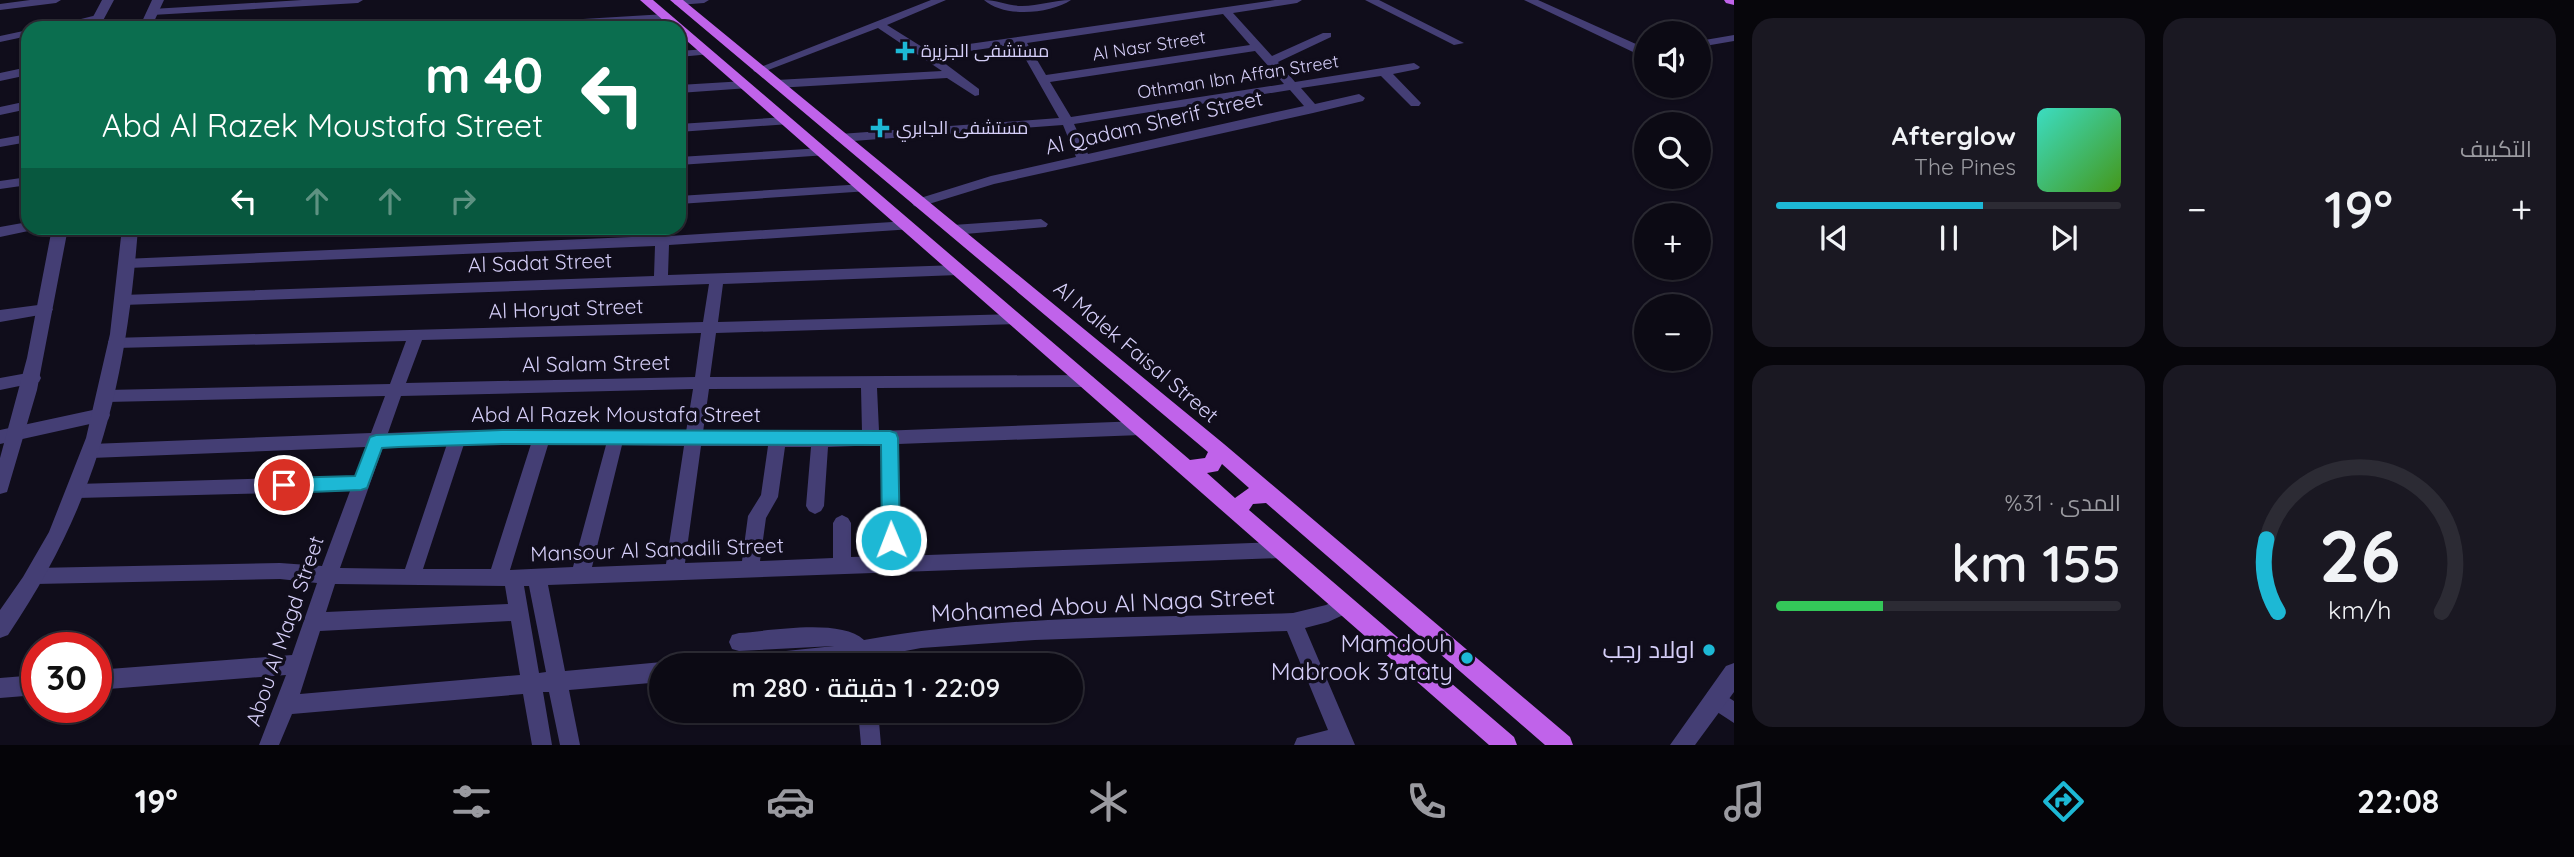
<!DOCTYPE html>
<html lang="ar">
<head>
<meta charset="utf-8">
<style>
  :root { --surface:#0c0a14; --page:#1a1822; --text:#f1f3f6; --muted:#9a9aa0; --line:#2c2b34; --accent:#1db8d5 }
  body { margin:0; font-family:Quicksand,Cairo,sans-serif; background:var(--page); color:var(--text); direction:rtl; height:100vh; display:flex; flex-direction:column; font-size:26px; white-space:nowrap }
  * { box-sizing:border-box; margin:0 }
  p { font-size:23px; color:var(--muted) }
  .icon { flex:none; width:38px; height:38px; fill:none; stroke:currentColor; stroke-width:2; stroke-linecap:round; stroke-linejoin:round }
  .map { position:relative; flex:1; overflow:hidden; direction:ltr }
  .details { display:flex; flex-direction:column; gap:18px; padding:18px; background:#07060b; width:840px }
  .details>* { flex:none }
  .hud { position:absolute; left:21px; top:21px; width:665px; height:214px; border-radius:21px; box-shadow:0 2px 5px #0004,0 0 0 2px var(--line); direction:rtl; background:#0b6e4f; color:#fff; overflow:hidden }
  .controls { position:absolute; left:1634px; top:21px; display:grid; gap:14px }
  .controls a { display:grid; place-items:center; width:77px; height:77px; border-radius:50%; background:var(--surface); box-shadow:0 2px 5px #0004,0 0 0 2px var(--line); font-size:35px }
  .speed { position:absolute; left:21px; top:632px; display:flex; gap:14px; font-size:35px; font-weight:700; text-align:center }
  .speed>* { display:grid; place-content:center; width:91px; height:91px; border-radius:50%; background:var(--surface); box-shadow:0 2px 5px #0004,0 0 0 2px var(--line); line-height:1 }
  .speed .limit { border:10px solid #d22; background:#fff; color:#111 }
  .pin { position:absolute; display:grid; place-items:center; width:60px; height:60px; color:#fff; margin:-30px; border:4px solid #fff; border-radius:50%; box-shadow:0 2px 7px #0007 }
  .me { position:absolute; width:77px; margin:-38px; rotate:359deg; stroke-linejoin:round; filter:drop-shadow(0 0 5px #0008) }
  .turn { display:flex; align-items:center; gap:24px; height:147px; padding:0 28px; font-size:32px }
  .turn .icon { width:91px; height:91px; stroke-width:2.5 }
  .turn b { display:block; font-size:49px; line-height:60px }
  .lanes { display:flex; align-items:center; height:66px; padding:0 28px; background:#0003; justify-content:center; gap:35px; direction:ltr }
  .lanes .off { opacity:.35 }
  .big { font-size:52px; font-weight:600; line-height:1.1 }
  .details .tile { flex:1; display:flex; flex-direction:column; justify-content:center; gap:10px; min-width:0; padding:0 24px; border-radius:21px; background:var(--page) }
  .details .dial { align-items:center; gap:0 }
  .dial svg { height:182px; overflow:visible; fill:none; stroke:var(--line); stroke-width:7; stroke-linecap:round; text-anchor:middle }
  .dial text { fill:var(--text); stroke:none }
  .song { display:flex; align-items:center; gap:21px }
  .cover { width:84px; height:84px; border-radius:10px; background:linear-gradient(135deg,hsl(170 70% 55%),hsl(100 70% 35%)) }
  .played { height:7px; border-radius:4px; background:linear-gradient(90deg,var(--accent) 60%,var(--line) 60%) }
  .keys { display:flex; justify-content:space-around; direction:ltr }
  .heat { display:flex; justify-content:space-between; align-items:center; font-size:38px; direction:ltr }
  .charge { height:10px; border-radius:5px; background:linear-gradient(90deg,#34c759 31%,var(--line) 0) }
  .details .tiles { flex:1; display:grid; gap:18px; grid-template-columns:repeat(2,1fr) }
  .trip { position:absolute; left:649px; top:653px; width:434px; height:70px; border-radius:35px; background:var(--surface); box-shadow:0 2px 5px #0004,0 0 0 2px var(--line); font-weight:600; line-height:70px; text-align:center; direction:rtl }
  .menu { display:flex; height:112px; justify-content:space-around; align-items:center; background:#050408; color:var(--muted) }
  .menu .icon { width:49px; height:49px }
  .menu .on { color:var(--accent) }
  .menu b { font-size:32px; color:var(--text) }
  main { display:flex; flex:1; min-height:0 }
  .map>svg:first-child { display:block }
  .lines { fill:none; stroke-linecap:round; stroke-linejoin:round }
  .minor { fill:#443e74; fill-rule:evenodd }
  .tertiary { fill:#443e74; fill-rule:evenodd }
  .primary { fill:#c063ea; fill-rule:evenodd }
  .route { fill:#1db8d5; stroke:#13788a; stroke-width:2 }
  .poi-dot { fill:#1db8d5; stroke:#100d1b; stroke-width:2.5 }
  .labels { text-anchor:middle; stroke-width:7; stroke-linejoin:round; paint-order:stroke }
  .far-street-label { font-size:18px; fill:#d5cef8; stroke:#100d1b }
  .far-poi-label { font-size:18px; fill:#d5cef8; stroke:#100d1b; text-anchor:start }
  .street-label { font-size:21px; fill:#d5cef8; stroke:#100d1b }
  .near-street-label { font-size:24px; fill:#d5cef8; stroke:#100d1b }
  .near-poi-label { font-size:24px; fill:#d5cef8; stroke:#100d1b; text-anchor:end }
</style>
</head>
<body>
<main>
<section class="details">
<div class="tiles">
<div class="tile"><p>التكييف</p>
<div class="heat"><a>−</a><b class="big">19°</b><a>+</a></div>
</div>
<div class="tile">
<div class="song"><i class="cover"></i><div><b>Afterglow</b><p>The Pines</p></div></div>
<div class="played"></div>
<div class="keys"><svg class="icon" aria-label="previous" viewBox="0 0 24 24"><path d="M18 5L8 12l10 7zM5 5v14"/></svg><svg class="icon" aria-label="pause" viewBox="0 0 24 24"><path d="M8 5v14M16 5v14"/></svg><svg class="icon" aria-label="next" viewBox="0 0 24 24"><path d="M6 5l10 7-10 7zM19 5v14"/></svg></div>
</div>
<div class="tile dial"><svg viewBox="0 0 100 80">
<path d="M14 69A42 42 0 1 1 86 69"/>
<path d="M14 69A42 42 0 0 1 9 37" stroke="#1db8d5"/>
<text x="50" y="56" font-size="32" font-weight="700">26</text>
<text x="50" y="72" font-size="11">km/h</text>
</svg></div>
<div class="tile"><p>المدى · 31%</p><b class="big">155 km</b><div class="charge"></div></div>
</div>
</section>
<div class="map">
<svg width="1734" height="745" viewBox="0 0 1734 745">
  <rect width="100%" height="100%" fill="#100d1b"/>
  <g class="lines">
    <!-- minor -->
    <path class="minor" d="M30,0H61L56,3L0,10V4Z
      M302,0H363L358,3L152,15L147,12L152,9Z
      M674,0H709L704,3L678,5L674,4Z
      M931,0H946L887,25L927,50L1275,0H1302L1297,3L1233,13L1272,56L1323,33H1331V37L1278,62L1295,82L1414,63L1420,67L1418,69L1393,74L1421,103L1419,106H1411L1381,76L1301,88L1315,104L1359,94L1365,98L1363,101L1313,113L994,184L919,207L914,206L912,203L914,200L991,176L1076,157L1063,125L840,142L834,138L840,134L1059,118L1017,44L935,56L979,89V95L975,96L947,78L776,88L770,84L776,80L942,71L878,28L763,72H755L753,70ZM1223,14L1250,45L1046,75L1027,43ZM1255,51L1284,84L1071,117L1050,82ZM1290,90L1304,106L1088,154L1074,124Z
      M984,0C997,0 1008,6 1022,6C1039,6 1054,0 1071,0C1050,14 1004,18 984,0Z
      M1365,0H1379L1464,43L1454,45Z
      M1524,0H1538L1647,49V55L1633,52Z
      M666,14L670,15V19L539,28H477L483,25Z
      M97,15L103,18L101,20L66,28H45Z
      M28,30V36L0,42V36Z
      M1734,35V41L1699,47V41Z
      M707,49L713,52L711,54L679,57V51Z
      M28,67V75L0,81V73Z
      M745,81L751,85L749,88L679,93V85Z
      M28,101V109L0,115V107Z
      M786,117L790,118V124L679,132V124Z
      M28,134V142L0,147V139Z
      M822,148L828,152L827,155L679,165V157Z
      M28,177V185L0,189V181Z
      M864,184L871,188L869,191L679,204V196Z
      M1041,219L1048,224L1046,227L953,235L946,230L953,225Z
      M908,221L915,226L913,229L669,245L668,275L958,265L965,270L958,275L723,284L718,322L1017,314L1025,320L1022,324L716,333L710,377L1087,375L1093,377L1095,381L1093,385L1087,387L877,388L879,431L1141,421L1147,423L1149,428L1147,433L1141,435L898,444L900,556L1281,542L1287,544L1290,550L1287,556L1281,558L548,585L565,671L662,662L668,665H662V682L569,690L580,745H560L549,692H543L552,745H532L523,694L292,714L279,745H259L286,675L96,690V670L292,655L317,583L280,579L35,584L28,582L26,576L28,570L35,568L280,563L322,566L350,491L77,498L71,496L68,491L71,486L77,484L355,476L366,447L91,458L85,456L83,451L85,446L91,444L371,433L385,396L106,402L100,401L98,396L100,391L106,390L390,384L406,341L116,348L111,346L108,342L111,338L703,322L709,284L123,305L116,300L123,295L654,276L655,246L128,268L123,267L121,263L123,259L655,236V228H669V236ZM701,333L695,377L406,383L422,340ZM861,388L862,432H703L709,389ZM693,389L686,432L458,430L388,433L401,396ZM447,444L405,569L340,568L383,447ZM464,444H531L491,569H423ZM548,445H606L573,567L510,570ZM622,445L684,446L666,564L592,567ZM882,445V556L851,557V523L848,518L842,515L836,518L833,523V558L760,561L766,518L778,497L785,447H811L806,506L809,511L815,514L821,511L824,506L828,447ZM701,446H768L761,495L748,516L742,561L685,563ZM335,584L505,586L508,604L326,612ZM524,586H529L546,672L539,673ZM511,621L520,675L300,694L320,631Z
      M28,222V228H35L33,230L0,237V227Z
      M46,304L53,309L51,313L0,322V310Z
      M33,372L39,374L41,378L39,382L0,390V378Z
      M102,408L108,410L110,415L108,420L0,444V430Z
      M1345,596L1352,599L1354,605L1352,611L1328,622L1305,628L1355,745H1294L1297,738L1328,730L1287,631L1035,640L921,648L873,657L874,665H854V661L834,665H737L740,658L747,655L834,646L739,651L732,649L729,642L732,635L739,633C771,631 840,618 864,640C1005,614 1151,618 1293,613L1326,605Z
      M37,675V695L0,698V678Z
      M1715,689L1734,701V723L1708,706L1705,699L1708,692Z
      M858,710H878L881,745H861Z"/>
    <!-- tertiary -->
    <path class="tertiary" d="M102,0H114L99,28H87Z
      M152,0H164L151,28H139Z
      M52,228H68L37,390L7,492L0,494V458L27,358Z
      M122,228H138C126,386 97,503 8,635L0,638V610L23,577L49,532L86,438L110,334Z
      M1734,663V692L1695,745H1670L1726,666Z"/>
    <!-- primary -->
    <path class="primary" d="M640,0H653L1190,460L1205,458L1208,452L670,0H683L1224,444L1570,737L1573,745H1545L1266,503L1253,504L1249,510L1514,737L1517,745H1489L679,34V28H672ZM1222,464L1249,488L1235,498L1207,473L1218,471Z
      M1724,0H1734V5L1726,3Z"/>
  </g>
  <!-- route -->
  <path class="route" d="M502,430L890,431L896,433L898,438L900,540L897,545L891,548L885,545L882,540L881,445L502,444L399,447L382,448L367,488L361,490L284,493L278,491L275,485L278,480L284,478L355,476L370,437L376,435Z"/>
  <!-- markers -->
  <g class="poi-dot">
    <path d="M901.5 40.5h7v7h7v7h-7v7h-7v-7h-7v-7h7z"/>
    <path d="M876.5 117.5h7v7h7v7h-7v7h-7v-7h-7v-7h7z"/>
    <circle cx="1709" cy="650" r="7"/>
    <circle cx="1467" cy="658" r="7"/>
  </g>
  <g class="labels">
    <!-- far-street labels -->
    <g class="far-street-label">
      <text transform="translate(1149 46) rotate(-9)" y="6">Al Nasr Street</text>
      <text transform="translate(1238 77) rotate(-9)" y="6">Othman Ibn Affan Street</text>
    </g>
    <!-- far-poi labels -->
    <g class="far-poi-label">
      <text x="921" y="57">مستشفى الجزيرة</text>
      <text x="896" y="134">مستشفى الجابري</text>
    </g>
    <!-- street labels -->
    <g class="street-label">
      <text transform="translate(1154 123) rotate(-13)" y="7">Al Qadam Sherif Street</text>
      <text transform="translate(540 263) rotate(-2)" y="7">Al Sadat Street</text>
      <text transform="translate(566 309) rotate(-2)" y="7">Al Horyat Street</text>
      <text transform="translate(1136 352) rotate(40)" y="7">Al Malek Faisal Street</text>
      <text transform="translate(596 364) rotate(-1)" y="7">Al Salam Street</text>
      <text x="616" y="422">Abd Al Razek Moustafa Street</text>
      <text transform="translate(657 550) rotate(-2)" y="7">Mansour Al Sanadili Street</text>
      <text transform="translate(285 631) rotate(-71)" y="7">Abou Al Magd Street</text>
    </g>
    <!-- near-street labels -->
    <g class="near-street-label">
      <text transform="translate(1103 605) rotate(-3)" y="8">Mohamed Abou Al Naga Street</text>
    </g>
    <!-- near-poi labels -->
    <g class="near-poi-label">
      <text x="1453" y="652">Mamdouh<tspan x="1453" dy="28">Mabrook 3'ataty</tspan></text>
      <text x="1695" y="658">اولاد رجب</text>
    </g>
  </g>
</svg>
<div class="controls">
<a><svg class="icon" aria-label="sound" viewBox="0 0 24 24"><path d="M4 9h4l5-4v14l-5-4H4zM17 9q2 3 0 6"/></svg></a>
<a><svg class="icon" aria-label="search" viewBox="0 0 24 24"><circle cx="10" cy="10" r="6"/><path d="M15 15l6 6"/></svg></a>
<a>+</a>
<a>−</a>
</div>
<div class="speed"><div class="limit">30</div></div>
<div class="pin" style="left:284px;top:485px;background:#d93025"><svg class="icon" aria-label="arrive" viewBox="0 0 24 24"><path d="M6 21V4h12l-3 4 3 4H6"/></svg></div>
<svg class="me" style="left:891px;top:540px" viewBox="-20 -20 40 40"><circle r="17" fill="#1db8d5" stroke="#fff" stroke-width="3"/><path d="M0-11L8 9 0 5-8 9z" fill="#fff"/></svg>
<div class="trip">22:09 · 1 دقيقة · 280 m</div>
<div class="hud">
<div class="turn"><svg class="icon" aria-label="left" viewBox="0 0 24 24"><path d="M17 20v-9H6M10 6l-5 5 5 5"/></svg><div><b>40 m</b>Abd Al Razek Moustafa Street</div></div>
<div class="lanes"><svg class="icon" aria-label="left" viewBox="0 0 24 24"><path d="M17 20v-9H6M10 6l-5 5 5 5"/></svg><svg class="icon off" aria-label="ahead" viewBox="0 0 24 24"><path d="M12 20V5M6 11l6-6 6 6"/></svg><svg class="icon off" aria-label="ahead" viewBox="0 0 24 24"><path d="M12 20V5M6 11l6-6 6 6"/></svg><svg class="icon off" aria-label="right" viewBox="0 0 24 24"><path d="M7 20v-9h11M14 6l5 5-5 5"/></svg></div>
</div>
</div>
</main>
<nav class="menu">
<b>22:08</b>
<svg class="icon on" aria-label="directions" viewBox="0 0 24 24"><path d="M12 3l9 9-9 9-9-9zM9 14v-3h6M13 9l2 2-2 2"/></svg>
<svg class="icon" aria-label="music" viewBox="0 0 24 24"><path d="M9 18V5l10-2v13"/><circle cx="6" cy="18" r="3"/><circle cx="16" cy="16" r="3"/></svg>
<svg class="icon" aria-label="phone" viewBox="0 0 24 24"><path d="M5 4h4l2 5-3 2q2 4 5 5l2-3 5 2v4C11 20 4 13 5 4z"/></svg>
<svg class="icon" aria-label="climate" viewBox="0 0 24 24"><path d="M12 3v18M4 7l16 10M4 17L20 7"/></svg>
<svg class="icon" aria-label="car" viewBox="0 0 24 24"><path d="M5 17H2v-5l4-1 3-4h7l3 4 3 1v5h-3M9 17h6M6 11h13"/><circle cx="7" cy="17" r="2"/><circle cx="17" cy="17" r="2"/></svg>
<svg class="icon" aria-label="filters" viewBox="0 0 24 24"><path d="M4 7h16M4 17h16"/><circle cx="9" cy="7" r="2"/><circle cx="15" cy="17" r="2"/></svg>
<b>19°</b>
</nav>
</body>
</html>
